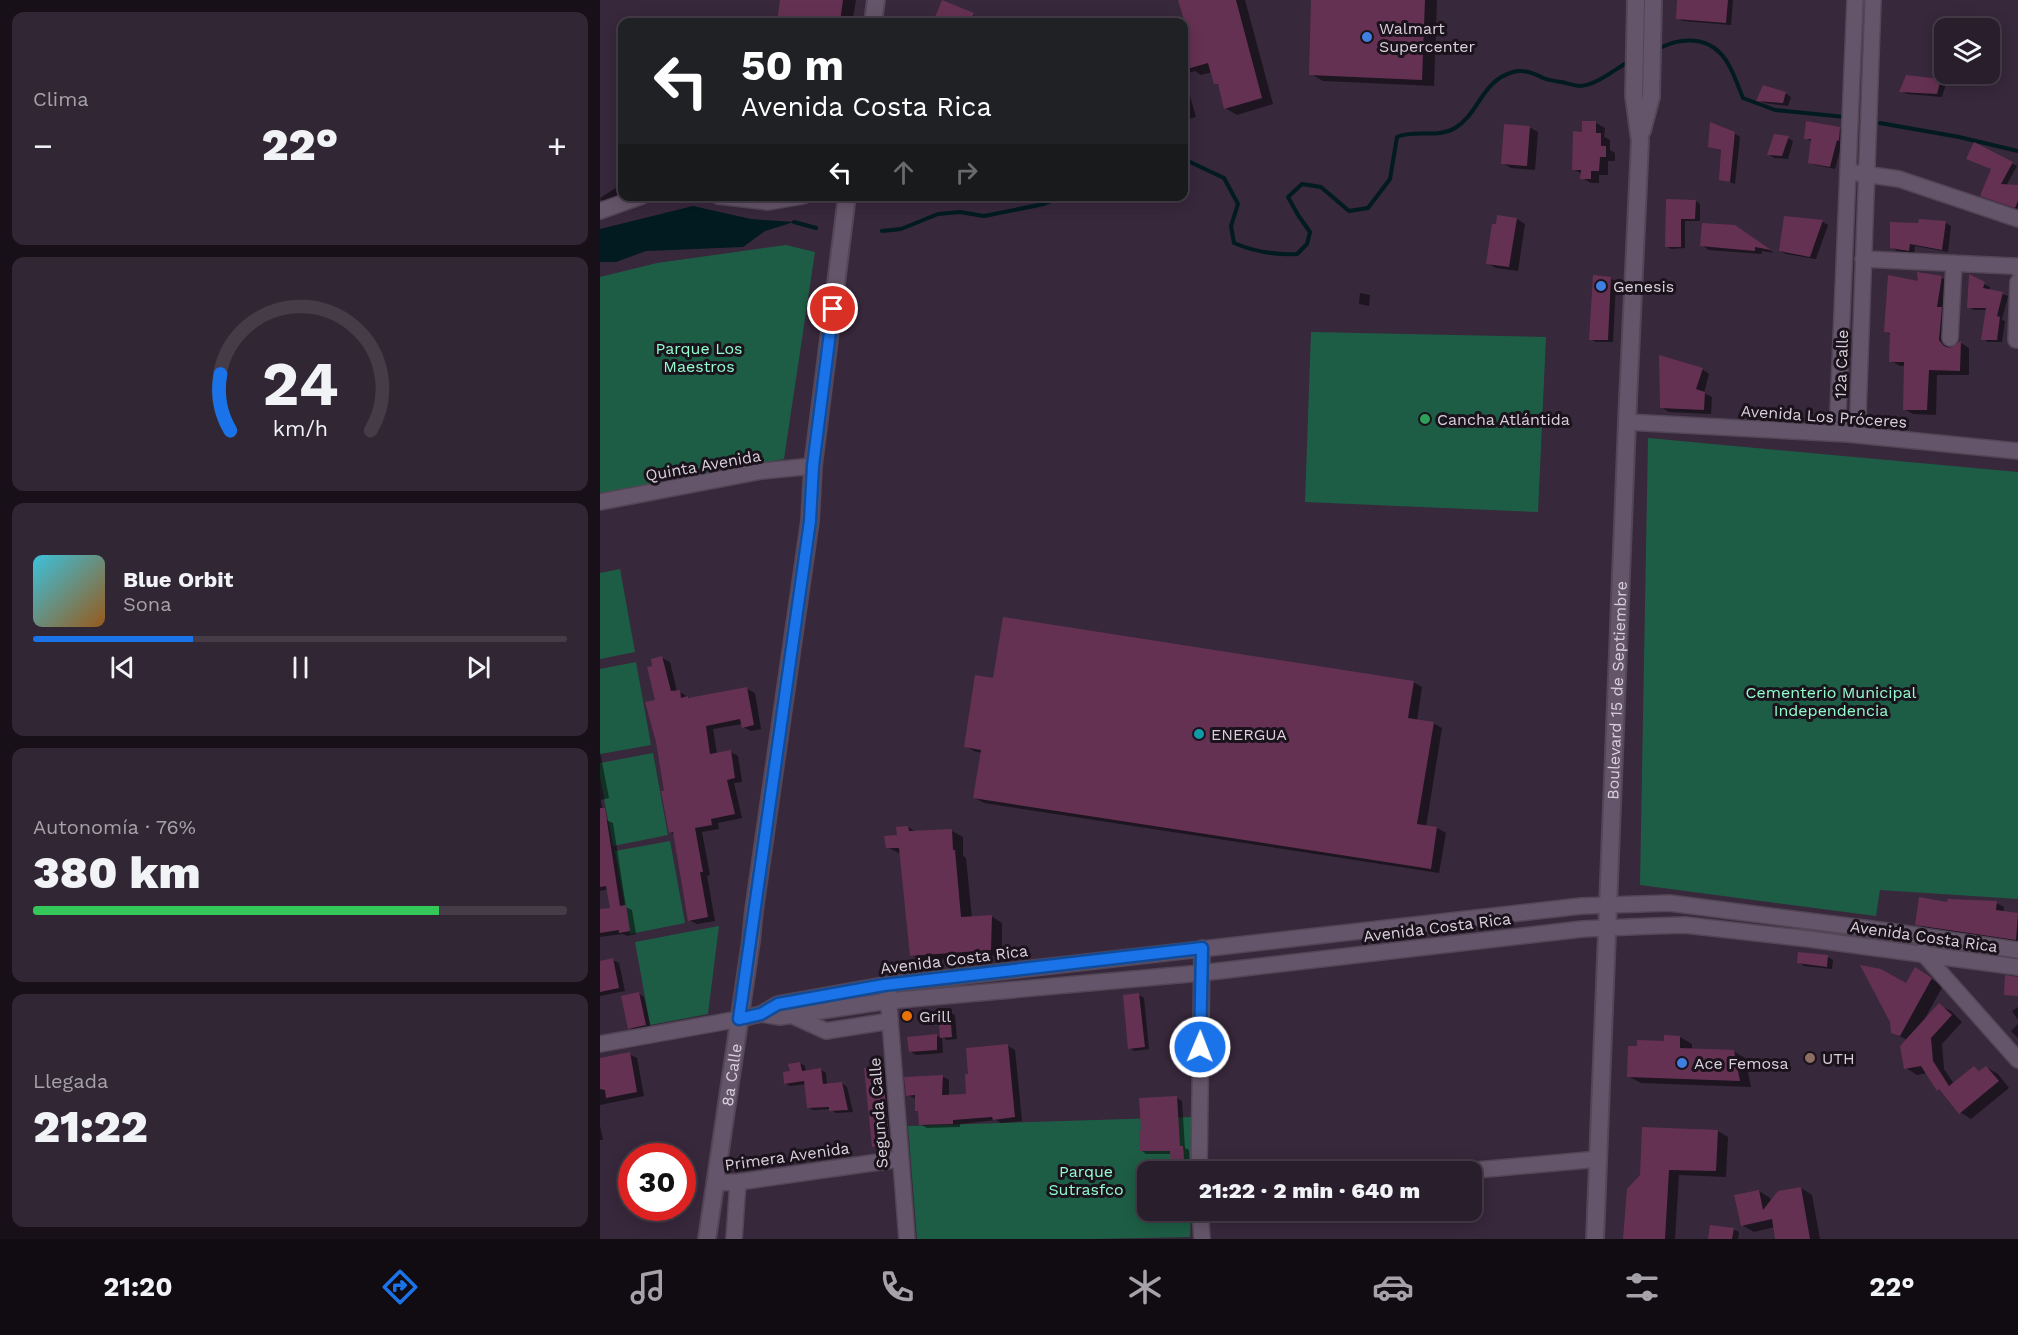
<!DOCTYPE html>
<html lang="es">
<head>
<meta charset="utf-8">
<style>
  :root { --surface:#291e2c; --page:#312734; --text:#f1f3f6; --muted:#a5a2a9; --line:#453c48; --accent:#1a73e8 }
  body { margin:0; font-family:"Work Sans",sans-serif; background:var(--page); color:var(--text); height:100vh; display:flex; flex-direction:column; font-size:22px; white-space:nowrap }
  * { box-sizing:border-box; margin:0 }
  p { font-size:20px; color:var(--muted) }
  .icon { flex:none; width:33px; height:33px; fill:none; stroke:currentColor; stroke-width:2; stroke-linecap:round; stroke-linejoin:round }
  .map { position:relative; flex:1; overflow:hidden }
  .side { display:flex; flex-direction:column; gap:12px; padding:12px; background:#171018; width:600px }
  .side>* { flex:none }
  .hud { position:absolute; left:18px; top:18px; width:570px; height:183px; border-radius:12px; box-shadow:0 3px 15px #0003,0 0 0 2px var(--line); background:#202124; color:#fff; overflow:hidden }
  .tools { position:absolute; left:1334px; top:18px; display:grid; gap:12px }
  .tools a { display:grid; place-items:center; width:66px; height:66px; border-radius:12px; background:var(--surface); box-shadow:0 3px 15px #0003,0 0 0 2px var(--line); font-size:30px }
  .speed { position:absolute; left:18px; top:1143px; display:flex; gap:12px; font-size:30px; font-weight:700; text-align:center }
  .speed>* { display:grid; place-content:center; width:78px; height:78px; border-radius:50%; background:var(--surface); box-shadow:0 3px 15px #0003,0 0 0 2px var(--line); line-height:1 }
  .speed .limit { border:9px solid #d22; background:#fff; color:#111 }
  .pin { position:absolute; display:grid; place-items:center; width:51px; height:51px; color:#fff; margin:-26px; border:3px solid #fff; border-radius:50%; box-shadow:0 2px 6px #0007 }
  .me { position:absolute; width:66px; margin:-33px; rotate:1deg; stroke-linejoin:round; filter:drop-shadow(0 0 4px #0008) }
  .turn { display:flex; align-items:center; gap:21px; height:126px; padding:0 24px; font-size:27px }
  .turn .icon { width:78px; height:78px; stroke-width:2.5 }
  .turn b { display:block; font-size:42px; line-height:51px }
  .lanes { display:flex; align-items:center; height:57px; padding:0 24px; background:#0003; justify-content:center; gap:30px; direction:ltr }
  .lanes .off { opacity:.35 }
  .big { font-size:45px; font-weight:800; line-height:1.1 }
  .side .card { flex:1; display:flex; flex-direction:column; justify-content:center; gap:9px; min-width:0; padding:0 21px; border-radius:12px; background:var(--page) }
  .side .dial { align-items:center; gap:0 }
  .dial svg { height:156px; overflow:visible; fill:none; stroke:var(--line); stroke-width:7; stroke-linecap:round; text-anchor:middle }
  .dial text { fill:var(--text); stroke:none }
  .song { display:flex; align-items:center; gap:18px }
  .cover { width:72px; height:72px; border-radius:9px; background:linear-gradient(135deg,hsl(190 70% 55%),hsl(30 70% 35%)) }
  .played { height:6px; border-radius:3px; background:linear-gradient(90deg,var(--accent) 30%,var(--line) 30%) }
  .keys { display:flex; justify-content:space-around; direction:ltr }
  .heat { display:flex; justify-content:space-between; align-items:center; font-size:33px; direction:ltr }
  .charge { height:9px; border-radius:4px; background:linear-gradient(90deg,#34c759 76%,var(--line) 0) }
  .trip { position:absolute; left:537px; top:1161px; width:345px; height:60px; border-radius:12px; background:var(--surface); box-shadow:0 3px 15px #0003,0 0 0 2px var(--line); font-weight:800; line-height:60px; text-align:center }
  .menu { display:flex; height:96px; justify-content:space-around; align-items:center; background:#100c12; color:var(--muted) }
  .menu .icon { width:42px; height:42px }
  .menu .selected { color:var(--accent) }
  .menu b { font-size:27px; color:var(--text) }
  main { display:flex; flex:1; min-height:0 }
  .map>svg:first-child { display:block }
  .green { fill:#1e5d45 }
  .water { fill:#011b21 }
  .shadow { fill:#0007 }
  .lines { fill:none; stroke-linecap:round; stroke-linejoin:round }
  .stream { stroke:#011b21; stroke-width:4 }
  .building { fill:#653153 }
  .minor-casing { stroke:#534656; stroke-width:18 }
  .tertiary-casing { stroke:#534656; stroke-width:20 }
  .minor { stroke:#65556a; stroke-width:15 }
  .tertiary { stroke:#65556a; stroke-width:16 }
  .route-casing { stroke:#114b97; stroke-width:15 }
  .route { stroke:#1a73e8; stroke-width:10 }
  .shop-dot { fill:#3f7fe0; stroke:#1a131c; stroke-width:2 }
  .leisure-dot { fill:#2e9e5b; stroke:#1a131c; stroke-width:2 }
  .culture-dot { fill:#0f9aa8; stroke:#1a131c; stroke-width:2 }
  .food-dot { fill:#e8710a; stroke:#1a131c; stroke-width:2 }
  .education-dot { fill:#8d6e63; stroke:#1a131c; stroke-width:2 }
  .labels { text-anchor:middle; stroke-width:6; stroke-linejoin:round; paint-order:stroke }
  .poi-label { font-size:16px; fill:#dad0dc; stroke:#1a131c; text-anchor:start }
  .park-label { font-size:16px; fill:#93fcce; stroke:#1a131c }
  .street-label { font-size:16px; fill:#dad0dc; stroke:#1a131c }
</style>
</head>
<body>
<main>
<section class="side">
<div class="card"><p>Clima</p>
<div class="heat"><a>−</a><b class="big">22°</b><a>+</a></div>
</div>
<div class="card dial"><svg viewBox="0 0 100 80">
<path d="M14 69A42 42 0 1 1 86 69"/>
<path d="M14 69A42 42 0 0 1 9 40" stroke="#1a73e8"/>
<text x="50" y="56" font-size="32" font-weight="700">24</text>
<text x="50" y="72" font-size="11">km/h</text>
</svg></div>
<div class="card">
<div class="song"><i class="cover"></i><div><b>Blue Orbit</b><p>Sona</p></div></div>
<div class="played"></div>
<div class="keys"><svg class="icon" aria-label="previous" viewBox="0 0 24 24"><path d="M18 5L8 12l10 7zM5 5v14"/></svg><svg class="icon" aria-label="pause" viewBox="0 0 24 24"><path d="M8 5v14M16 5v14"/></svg><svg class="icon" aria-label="next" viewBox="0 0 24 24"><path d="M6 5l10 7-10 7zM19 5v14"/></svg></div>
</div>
<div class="card"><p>Autonomía · 76%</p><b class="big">380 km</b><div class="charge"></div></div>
<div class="card"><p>Llegada</p><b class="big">21:22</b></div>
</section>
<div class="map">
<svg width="1418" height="1239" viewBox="0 0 1418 1239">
  <rect width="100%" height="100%" fill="#37283b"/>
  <!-- green -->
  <path class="green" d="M186,245L215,252L184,459L0,493V277L57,263Z
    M711,332L946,337L938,512L705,502Z
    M1048,438L1418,472V899L1280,890L1276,916L1040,885Z
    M20,569L35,652L0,659V573Z
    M36,662L51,745L0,754V669Z
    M53,753L68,835L13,846L0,777V763Z
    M70,841L85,923L30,934L15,851Z
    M119,926L108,1014L50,1025L35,942Z
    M592,1117L591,1171L548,1172V1210L591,1211L590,1237L492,1239H317L308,1126Z"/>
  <!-- water -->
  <path class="water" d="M93,206L151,219L194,222L165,231L143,247L46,251L16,262H0V229Z"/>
  <!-- shadow -->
  <path class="shadow" d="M181,0H256L252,22H178Z
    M579,0H645L673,104L637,115L625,108L620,86L615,83L612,72L601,75L595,71L588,73L584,72V22H572L585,19Z
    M713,0H837L834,86L723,81L711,74Z
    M1079,0H1133L1131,25L1083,21L1077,18Z
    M343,2L373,15L381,19L380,22H335Z
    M1340,81L1346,84L1342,97L1307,94L1301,91Z
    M584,90L589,93L596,117L585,120Z
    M1185,93L1191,97L1188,106L1164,103L1158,100Z
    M996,123L1005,128L1004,137L1010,140V150L1015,153V161H1008V175H999V183H991L982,178V174L973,169L983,133Z
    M929,127L938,132L935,170L911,168L902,163Z
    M1239,128L1245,132L1235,169L1215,165L1210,162L1212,142L1206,138Z
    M1134,133L1140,137L1135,184L1121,179L1122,151L1109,146Z
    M1188,138L1193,141L1188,159L1174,158L1169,155Z
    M1375,144L1417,166L1406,186L1418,187V209L1387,198L1392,169Z
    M22,184V196L5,202L1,200L0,198Z
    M1067,200L1096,201L1100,204V221H1085V248L1071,249L1066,246Z
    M1185,218L1223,222L1228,225L1216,259L1186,254L1180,251Z
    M917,219L925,224L918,271L896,268L887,263Z
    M1320,221L1346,223L1351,226L1348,252L1315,246L1314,254L1297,251L1292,247L1319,225Z
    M1143,231L1174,253L1162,251V254L1109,250L1102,245Z
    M1319,274L1342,278L1351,283L1348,347L1350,349L1361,343L1369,348V375H1337L1336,415L1313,414L1304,409L1306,366H1300L1291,361L1292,335L1286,332L1320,283Z
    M1370,277L1390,287L1389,290L1408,296L1402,320L1405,321L1402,342H1388L1383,339L1387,310H1374L1369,307Z
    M1010,278L1016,282L1013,342H996L990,339Z
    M760,293L770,295L769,306L759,304Z
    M1102,369L1109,374L1104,393L1112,397L1111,414L1069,412L1061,407Z
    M62,658L70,662L77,692H80L91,699L147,689L155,693L161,729L151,731L143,727L142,724L113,729L117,754L131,752L138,756L142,782L134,783L142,818L118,823L119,829L102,832L110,875L107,876L115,921L97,924L89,920L75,835L70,832L54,667Z
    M394,680L813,682L822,687L817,721L833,723L842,728L826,827L837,828L846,833L839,873L384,803L375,798L382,753L374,751L366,746Z
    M0,752L9,798L1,800L4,819L13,823L26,907L32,910L36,934L27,936L23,934L0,937V911L12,909L9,889L0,891Z
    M308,827L316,832L352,831L363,837V856L366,858L372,918L391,916L402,923V955L323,961L312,955L301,854L287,847Z
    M1349,903H1396L1404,907L1403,913L1418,914V942L1324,928L1317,924Z
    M1228,957L1233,960L1232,969L1204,966L1199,962Z
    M13,960L19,963L25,991L0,996V962Z
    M1327,976L1343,986L1324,1020L1339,1005L1351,1011L1362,1022L1342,1044L1344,1069L1354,1084L1374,1067L1381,1072L1386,1067L1398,1074L1409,1088L1371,1119L1360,1112L1344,1093L1338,1089L1328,1073L1317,1075L1306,1068L1307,1040L1292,1032L1306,985Z
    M38,993L44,997L51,1028L35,1031L30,1028Z
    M539,995L544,998L549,1049L534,1051L530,1048Z
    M1418,1007V1020L1412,1011Z
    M340,1012H349L355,1015L357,1039L347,1040L342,1037L343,1053L316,1055L310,1051L337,1036L341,1038Z
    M1418,1024V1038L1411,1031Z
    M1080,1037L1092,1044V1050L1133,1051L1145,1058L1151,1087L1041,1083L1028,1076L1065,1042Z
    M408,1046L415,1050L422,1121L401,1123L396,1120L360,1124V1127L327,1128L320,1124L317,1099L307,1095L342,1076L349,1080V1096L368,1095Z
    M29,1054L37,1058L44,1096L0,1105V1059Z
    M200,1063L205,1066L206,1072L221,1070L226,1073L227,1085L242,1083L247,1087L253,1112L236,1113L230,1109L213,1110L208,1107L206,1084L190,1086L185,1083Z
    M282,1066L287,1070L295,1148L279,1149L273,1146Z
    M577,1098L582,1101L585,1148L589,1150L590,1172L573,1170L572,1154H546L541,1150Z
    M0,1126L3,1140H0Z
    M1118,1131L1128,1137L1126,1177L1079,1175L1075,1239H1025L1028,1189Z
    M1201,1188L1212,1195L1220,1239H1177L1175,1227L1154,1232L1142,1225L1159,1191L1170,1198L1171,1202Z
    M1133,1229L1139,1232L1138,1239H1110Z"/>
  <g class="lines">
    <!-- stream -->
    <path class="stream" d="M1062,47C1080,38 1104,37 1119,52C1131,63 1137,84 1143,98L1175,110L1245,117
      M1280,123L1359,137L1418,151
      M584,163L590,162L624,178L638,204L631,226L634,243C655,252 674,255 697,254L707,244L710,232L698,215L688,197L702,184L721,187L749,211L768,208L790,179L797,137C816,129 837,139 855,128C879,114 881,81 913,72C924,69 934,73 943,78C948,80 955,81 961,82C966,83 973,85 979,86C995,86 1014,70 1028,62
      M194,222L216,228
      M282,231L301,229L338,214L360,212L384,216L444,204L463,196"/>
  </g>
  <!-- building -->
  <path class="building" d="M180,0H243L240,22H177Z
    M342,0L374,13L370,22H333Z
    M578,0H636L662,98L624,109L618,84H614L608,63L587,69L586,64L584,65V20Z
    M711,0H825L822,80L709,75Z
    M1077,0H1128L1126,23L1076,19Z
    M1306,75L1341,79L1337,94L1299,92Z
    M1163,85L1186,92L1183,103L1156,101Z
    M982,121H996V133H1001V146H1006V157H1000L999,171H991V179H980L981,170H972L973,131L982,132Z
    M1206,121L1240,127L1239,141L1237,140L1230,167L1208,163L1211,139H1204Z
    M1110,122L1135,132L1130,182L1119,180L1121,150L1108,147Z
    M904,124L930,126L927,166L901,164Z
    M1174,134L1189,136L1182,156L1167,155Z
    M1374,142L1413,162L1401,184L1418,185V201L1415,208L1380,196L1391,169L1366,159Z
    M1066,199L1096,200L1095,219H1081V247H1065Z
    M897,215L917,218L909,267L886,264L892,224H896Z
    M1184,216L1223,220L1210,257L1179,251Z
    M1319,219L1346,221L1342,250L1310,244L1309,251L1290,248V222L1318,223Z
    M1102,223L1135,225L1171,250L1155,247V251L1100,246Z
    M1317,272L1342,276L1337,307H1342L1339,340L1344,346L1350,348L1361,341L1360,371L1329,370L1327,410H1303L1304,362H1289L1290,333L1284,332L1288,275L1318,281Z
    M1369,274L1385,282L1383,288L1403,292L1397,316L1400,317L1397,340H1381L1386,308H1367Z
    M993,275L1011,277L1008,340H989Z
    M1059,355L1103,368L1096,389L1105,392L1104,410L1060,408Z
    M403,617L814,681L808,718L834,722L817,824L837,827L831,869L373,798L381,750L364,747L375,675L393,678Z
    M62,656L71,691L80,690L81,698L88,696V698L147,687L154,725L142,728L140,719L106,726L110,754L131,750L135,778L127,780L135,814L111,819L112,825L95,828L103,872H100L108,917L88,921L73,832L69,833L61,791H64L56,742L45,702L55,700L47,667L52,666L51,659Z
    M0,808H5L20,906L26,905L30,931L19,933V930L0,933V909L10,908L6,886L0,887Z
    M308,826L309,831L352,829L353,850H355L361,917L392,915L391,950L310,956L299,848H286L284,836L297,835L296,827Z
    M1319,897L1347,902L1348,899L1397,901L1396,910L1418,913L1416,940L1315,925Z
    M1198,952L1228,955L1227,967L1197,963Z
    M13,958L19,988L0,992V961Z
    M1260,965L1281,969L1306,983L1315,967L1332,978L1300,1036L1291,1033L1290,1022Z
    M1405,975L1418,977V996L1404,995Z
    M39,992L46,1025L28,1029L21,996Z
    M539,993L545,1047L528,1049L523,995Z
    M1339,1003L1352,1015L1331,1038L1333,1061L1349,1086L1374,1066L1379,1071L1386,1066L1399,1081L1359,1114L1339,1089L1337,1091L1321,1066L1304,1069L1300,1046Z
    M350,1010L352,1037L340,1038L338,1011Z
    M337,1034V1050L309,1052L307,1037Z
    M1064,1035L1080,1036V1048L1134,1050L1140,1081L1027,1077L1028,1046H1037V1040L1064,1041Z
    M408,1044L415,1117L393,1120L392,1117L353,1120V1124L319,1125L318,1111H315V1095L306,1096L304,1077L343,1075L342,1095L366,1094L365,1074H368L366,1048Z
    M30,1052L37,1092L6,1098L5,1090L0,1089V1058Z
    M200,1062L202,1071L221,1068L223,1084L242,1082L248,1110L229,1111V1107L207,1108L204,1081L184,1084L183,1072L190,1071L188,1064Z
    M282,1065L290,1145L272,1147L264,1068Z
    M577,1096L580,1146H583L585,1170L571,1171L570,1151H539V1130H541L539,1098Z
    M1042,1127L1118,1130L1116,1171L1069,1170L1065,1239H1023L1027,1189L1040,1175Z
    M1201,1187L1210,1239H1175L1172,1219L1141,1226L1134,1195L1159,1190L1163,1210L1178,1191Z
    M1110,1225L1134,1228L1132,1239H1108Z"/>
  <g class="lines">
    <!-- minor casing -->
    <g class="minor-casing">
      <path id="minor" d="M1257,173L1299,179L1418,219
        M118,196L168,202L203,196
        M0,211L42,196
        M1263,259L1412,266H1416L1418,269
        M1350,338L1354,263
        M1416,340L1418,282
        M1027,422L1247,434L1418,451
        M1247,434L1258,414L1273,0
        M1247,434L1238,412L1255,0
        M0,502L162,471L213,466
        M1322,952L1418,1060
        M288,994L307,1239
        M161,1014L180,1017L288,1001L601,973L982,929L1053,926L1085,925L1209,939L1418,967
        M191,1015L226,1031L290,1021
        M0,1044L139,1019L161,1014L178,1004L284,985L981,906L1069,903L1295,932L1418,950
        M599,1172L602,948
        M854,1172L999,1159
        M115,1183L138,1182L300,1159
        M600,1210L602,1239
        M134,1239L138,1182"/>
    </g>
    <!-- tertiary casing -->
    <g class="tertiary-casing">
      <g id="tertiary">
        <path d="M273,22L276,0"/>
        <path d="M1042,131L1051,97L1053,0"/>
        <path id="s1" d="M107,1239L151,941L154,910L210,521L213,466L247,196"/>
        <path id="s2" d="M995,1239L1027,422L1040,141L1034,96L1036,0"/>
      </g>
    </g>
    <!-- minor -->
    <use href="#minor" class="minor"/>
    <!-- tertiary -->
    <use href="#tertiary" class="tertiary"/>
  </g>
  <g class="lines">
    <!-- route casing -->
    <g class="route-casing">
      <path id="route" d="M233,309L213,466L210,521L139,1019L161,1014L178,1004L284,985L602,948L600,1047"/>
    </g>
    <!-- route -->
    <use href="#route" class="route"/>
  </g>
  <!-- markers -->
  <g class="shop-dot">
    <circle cx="767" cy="37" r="6"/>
    <circle cx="1001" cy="286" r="6"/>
    <circle cx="1082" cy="1063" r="6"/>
  </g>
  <circle class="leisure-dot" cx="825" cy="419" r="6"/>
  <circle class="culture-dot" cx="599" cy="734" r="6"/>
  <circle class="food-dot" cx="307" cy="1016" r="6"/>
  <circle class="education-dot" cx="1210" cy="1058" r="6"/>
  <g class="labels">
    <!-- poi labels -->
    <g class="poi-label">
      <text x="779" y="34">Walmart<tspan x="779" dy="18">Supercenter</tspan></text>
      <text x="1013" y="292">Genesis</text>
      <text x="837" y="425">Cancha Atlántida</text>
      <text x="611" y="740">ENERGUA</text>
      <text x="319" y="1022">Grill</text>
      <text x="1222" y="1064">UTH</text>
      <text x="1094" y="1069">Ace Femosa</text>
    </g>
    <!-- park labels -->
    <g class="park-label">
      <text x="99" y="354">Parque Los<tspan x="99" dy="18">Maestros</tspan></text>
      <text x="1231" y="698">Cementerio Municipal<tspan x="1231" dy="18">Independencia</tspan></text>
      <text x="486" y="1177">Parque<tspan x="486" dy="18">Sutrasfco</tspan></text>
    </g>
    <!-- street labels -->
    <g class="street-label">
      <text transform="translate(1241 364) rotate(-88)" y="6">12a Calle</text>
      <text transform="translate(1224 416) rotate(4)" y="6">Avenida Los Próceres</text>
      <text transform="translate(103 465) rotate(-10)" y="6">Quinta Avenida</text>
      <text dy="6" stroke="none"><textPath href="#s2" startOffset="549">Boulevard 15 de Septiembre</textPath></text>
      <text transform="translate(837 927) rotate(-7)" y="6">Avenida Costa Rica</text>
      <text transform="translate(1324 936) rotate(8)" y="6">Avenida Costa Rica</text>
      <text transform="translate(354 959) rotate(-7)" y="6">Avenida Costa Rica</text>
      <text dy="6" stroke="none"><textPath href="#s1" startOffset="166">8a Calle</textPath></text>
      <text transform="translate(278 1113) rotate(-94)" y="6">Segunda Calle</text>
      <text transform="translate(187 1156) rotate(-8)" y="6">Primera Avenida</text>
    </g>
  </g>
</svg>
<div class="tools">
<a><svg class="icon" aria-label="layers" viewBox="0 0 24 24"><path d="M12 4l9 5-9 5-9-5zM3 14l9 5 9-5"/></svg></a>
</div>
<div class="speed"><div class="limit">30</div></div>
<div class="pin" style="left:233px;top:309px;background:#d93025"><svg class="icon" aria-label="arrive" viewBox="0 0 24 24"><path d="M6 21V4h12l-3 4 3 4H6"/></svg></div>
<svg class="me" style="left:600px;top:1047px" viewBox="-20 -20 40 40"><circle r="17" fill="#1a73e8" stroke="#fff" stroke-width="3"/><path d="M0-11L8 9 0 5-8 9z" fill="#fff"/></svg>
<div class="trip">21:22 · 2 min · 640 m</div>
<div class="hud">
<div class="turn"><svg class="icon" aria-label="left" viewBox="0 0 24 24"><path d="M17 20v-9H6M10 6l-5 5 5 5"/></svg><div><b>50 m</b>Avenida Costa Rica</div></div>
<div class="lanes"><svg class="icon" aria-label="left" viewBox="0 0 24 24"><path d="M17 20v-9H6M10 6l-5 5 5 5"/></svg><svg class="icon off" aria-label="ahead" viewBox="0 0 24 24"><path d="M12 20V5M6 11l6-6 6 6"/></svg><svg class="icon off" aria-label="right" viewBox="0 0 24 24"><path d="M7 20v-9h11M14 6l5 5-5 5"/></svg></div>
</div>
</div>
</main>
<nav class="menu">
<b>21:20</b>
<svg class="icon selected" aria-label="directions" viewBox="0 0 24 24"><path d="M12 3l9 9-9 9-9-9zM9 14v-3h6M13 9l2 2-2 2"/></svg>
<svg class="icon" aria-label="music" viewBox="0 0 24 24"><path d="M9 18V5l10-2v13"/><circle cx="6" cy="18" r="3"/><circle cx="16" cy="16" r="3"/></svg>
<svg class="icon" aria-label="phone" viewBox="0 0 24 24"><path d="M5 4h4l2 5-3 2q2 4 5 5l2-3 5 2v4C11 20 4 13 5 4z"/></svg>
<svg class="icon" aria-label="climate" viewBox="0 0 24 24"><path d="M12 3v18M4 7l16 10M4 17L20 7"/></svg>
<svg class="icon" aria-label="car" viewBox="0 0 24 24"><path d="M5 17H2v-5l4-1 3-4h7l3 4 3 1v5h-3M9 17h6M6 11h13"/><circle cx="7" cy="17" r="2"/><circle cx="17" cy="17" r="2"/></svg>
<svg class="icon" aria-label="filters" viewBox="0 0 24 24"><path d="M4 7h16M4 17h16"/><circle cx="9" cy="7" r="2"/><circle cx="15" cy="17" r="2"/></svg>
<b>22°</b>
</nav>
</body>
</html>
